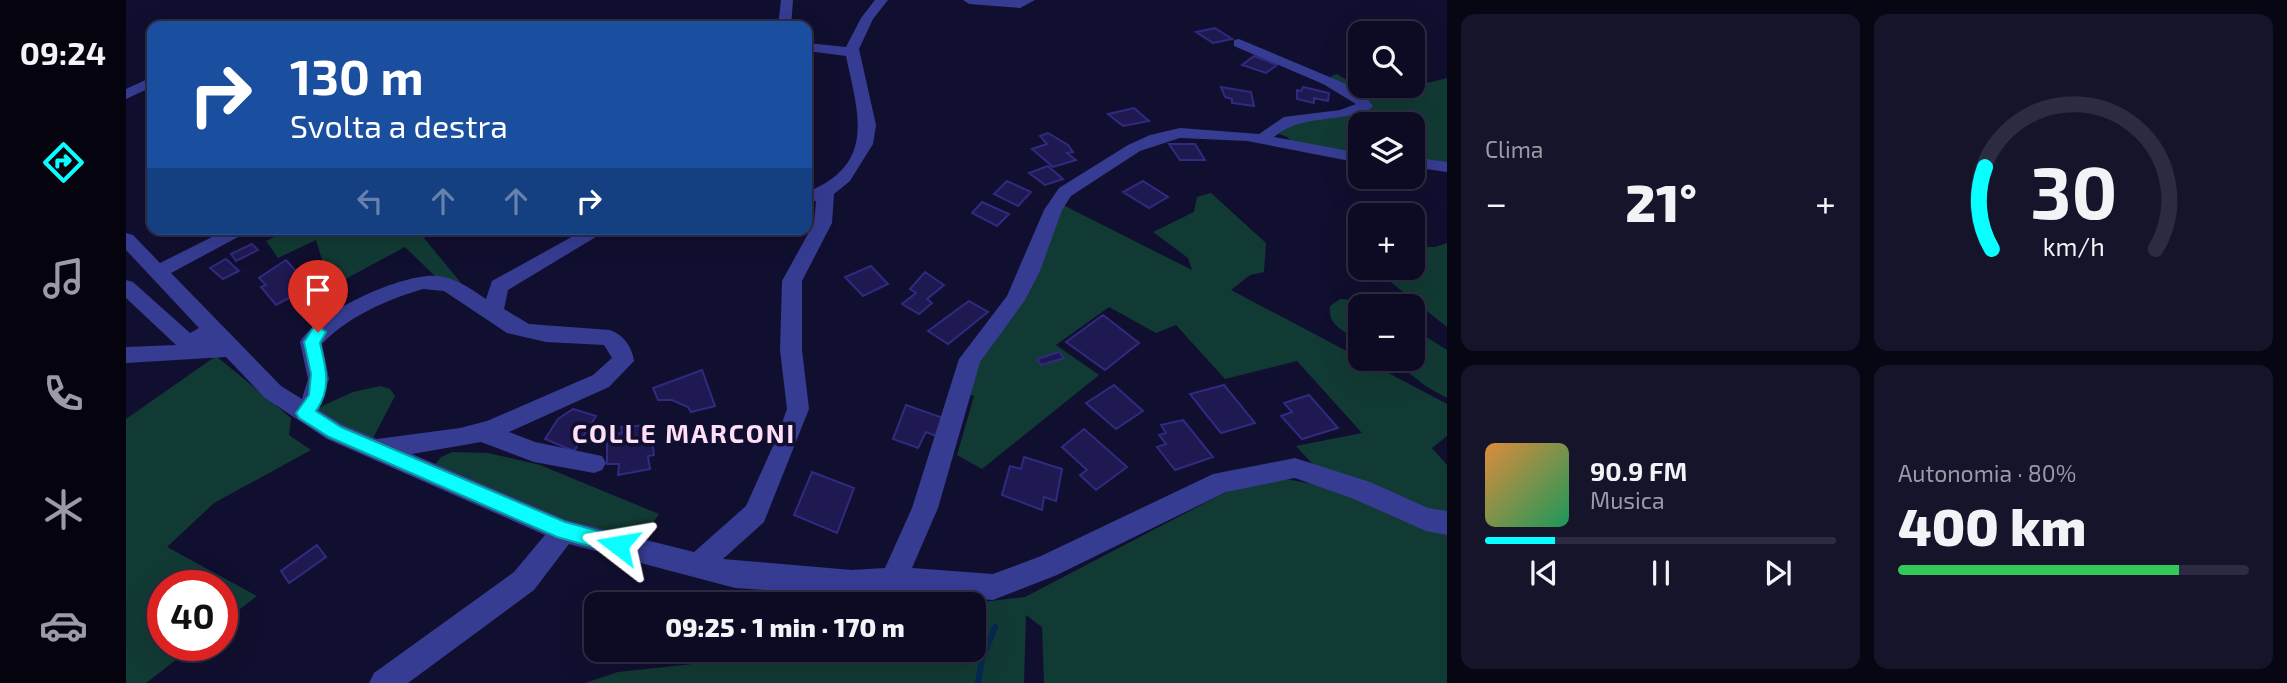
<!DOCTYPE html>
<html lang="it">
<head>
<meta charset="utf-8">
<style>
  :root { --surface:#0d0b23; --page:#16142b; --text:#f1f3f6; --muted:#9a9ba6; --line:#2d2b41; --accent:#09ffff }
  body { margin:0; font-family:"Exo 2",sans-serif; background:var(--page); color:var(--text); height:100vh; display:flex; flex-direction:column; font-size:26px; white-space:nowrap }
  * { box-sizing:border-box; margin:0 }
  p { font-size:23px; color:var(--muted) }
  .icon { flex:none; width:38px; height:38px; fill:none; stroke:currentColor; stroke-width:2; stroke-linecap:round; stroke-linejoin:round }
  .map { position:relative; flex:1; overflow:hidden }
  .panel { display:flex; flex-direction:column; gap:14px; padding:14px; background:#070613; width:840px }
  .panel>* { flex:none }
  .guide { position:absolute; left:21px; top:21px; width:665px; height:214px; border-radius:14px; box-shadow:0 7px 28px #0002,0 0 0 2px var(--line); background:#1a4fa0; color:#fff; overflow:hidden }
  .tools { position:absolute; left:1222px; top:21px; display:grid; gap:14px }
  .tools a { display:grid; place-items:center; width:77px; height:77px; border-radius:14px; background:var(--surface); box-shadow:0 7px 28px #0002,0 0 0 2px var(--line); font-size:35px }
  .speed { position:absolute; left:21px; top:570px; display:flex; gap:14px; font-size:35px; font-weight:700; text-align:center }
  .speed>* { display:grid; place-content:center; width:91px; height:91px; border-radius:50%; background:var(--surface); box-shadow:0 7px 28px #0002,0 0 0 2px var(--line); line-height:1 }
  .speed .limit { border:10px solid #d22; background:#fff; color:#111 }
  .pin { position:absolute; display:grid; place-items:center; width:60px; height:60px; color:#fff; margin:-72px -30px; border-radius:50% 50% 50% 0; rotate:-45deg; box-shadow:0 0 7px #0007 }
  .pin .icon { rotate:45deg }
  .me { position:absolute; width:77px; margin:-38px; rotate:284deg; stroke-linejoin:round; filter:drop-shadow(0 0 5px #0008) }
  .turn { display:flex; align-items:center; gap:24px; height:147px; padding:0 28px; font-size:32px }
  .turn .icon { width:91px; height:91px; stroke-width:2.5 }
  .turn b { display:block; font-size:49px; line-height:60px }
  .lanes { display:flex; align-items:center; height:66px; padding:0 28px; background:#0003; justify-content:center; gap:35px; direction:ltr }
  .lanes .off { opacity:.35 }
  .big { font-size:52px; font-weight:800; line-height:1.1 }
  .panel .tile { flex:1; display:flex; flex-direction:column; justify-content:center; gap:10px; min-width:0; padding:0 24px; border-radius:14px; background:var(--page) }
  .panel .dial { align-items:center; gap:0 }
  .dial svg { height:182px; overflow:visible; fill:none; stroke:var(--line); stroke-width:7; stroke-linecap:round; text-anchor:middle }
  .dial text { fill:var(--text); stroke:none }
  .song { display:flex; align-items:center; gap:21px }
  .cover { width:84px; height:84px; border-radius:10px; background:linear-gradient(135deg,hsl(30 70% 55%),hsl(150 70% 35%)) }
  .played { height:7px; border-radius:4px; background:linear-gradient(90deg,var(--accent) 20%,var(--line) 20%) }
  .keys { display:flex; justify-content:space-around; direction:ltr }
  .heat { display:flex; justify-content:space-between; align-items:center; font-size:38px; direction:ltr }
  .charge { height:10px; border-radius:5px; background:linear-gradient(90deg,#34c759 80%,var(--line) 0) }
  .panel .tiles { flex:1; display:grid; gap:14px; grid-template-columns:repeat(2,1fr) }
  .trip { position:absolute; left:458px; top:592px; width:402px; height:70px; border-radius:14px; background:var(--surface); box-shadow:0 7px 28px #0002,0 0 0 2px var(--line); font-weight:800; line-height:70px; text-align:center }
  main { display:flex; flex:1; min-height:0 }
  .dock { display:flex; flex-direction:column; width:126px; justify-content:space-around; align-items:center; background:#05040e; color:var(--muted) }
  .dock .icon { width:49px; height:49px }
  .dock .on { color:var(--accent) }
  .dock b { font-size:32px; color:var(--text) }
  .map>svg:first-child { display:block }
  .green { fill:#123a34 }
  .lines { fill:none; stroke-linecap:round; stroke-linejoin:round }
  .stream { stroke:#062951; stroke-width:6 }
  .building { fill:#1f1952; stroke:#322980; stroke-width:2 }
  .minor { fill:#363c92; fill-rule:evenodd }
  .route { fill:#09ffff; stroke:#06a6a6; stroke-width:2 }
  .labels { text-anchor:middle; stroke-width:7; stroke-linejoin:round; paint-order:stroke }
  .district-label { font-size:26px; font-weight:bold; letter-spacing:2px; fill:#ffdff7; stroke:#110f2f }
</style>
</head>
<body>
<main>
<nav class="dock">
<b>09:24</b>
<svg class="icon on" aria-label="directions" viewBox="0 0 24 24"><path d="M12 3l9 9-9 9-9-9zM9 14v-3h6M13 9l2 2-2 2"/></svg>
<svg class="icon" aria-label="music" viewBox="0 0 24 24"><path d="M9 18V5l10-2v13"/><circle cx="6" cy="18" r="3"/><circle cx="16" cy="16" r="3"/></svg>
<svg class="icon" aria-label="phone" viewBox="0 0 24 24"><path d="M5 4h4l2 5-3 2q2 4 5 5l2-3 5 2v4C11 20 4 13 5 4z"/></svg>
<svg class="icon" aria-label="climate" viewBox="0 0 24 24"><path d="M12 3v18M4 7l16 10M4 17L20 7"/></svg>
<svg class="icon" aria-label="car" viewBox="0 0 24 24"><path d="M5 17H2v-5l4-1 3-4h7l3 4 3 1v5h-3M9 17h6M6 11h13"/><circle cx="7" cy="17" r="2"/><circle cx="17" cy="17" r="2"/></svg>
</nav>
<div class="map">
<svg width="1321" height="683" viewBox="0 0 1321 683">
  <rect width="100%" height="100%" fill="#110f2f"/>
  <!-- green -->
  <path class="green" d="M1211,74L1241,92L1273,90L1321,78V164L1286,159V124H1234V156L1167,143L1161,137L1141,129L1172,115L1216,114L1240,109L1206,81L1205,76Z
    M1085,193L1140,243L1138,272L1124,275L1105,290L1321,404V436L1306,448L1321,465V516L1192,470L1170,446L1236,433L1171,361L1099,379L1050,325L1030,333L983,307L930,345L973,375L856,469L831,455L848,396L835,392L935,204L1066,270L1062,258L1027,232L1068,212L1071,197Z
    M164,229H314L298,238L340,289L309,276L279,247L197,291L180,273L185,264L197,263L190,240L152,258L140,241Z
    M1321,243V327L1247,268H1286V247H1309Z
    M1214,299L1232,300L1253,306H1234V340C1219,333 1201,325 1204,306Z
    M1286,328L1321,350V398L1301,387L1265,359H1286Z
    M90,356L165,418L163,435L185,450L88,503L41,547L131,596L96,623V586H37V646H68L20,683H0V419Z
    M254,386L264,389L269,396L246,440L191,413L192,408L227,392Z
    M326,452L362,453L414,465L533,514L513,543L402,509L307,467L315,457Z
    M1159,479L1210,488L1321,532V683H918L916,627L900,615L898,683H459L492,672L567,664L655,649H849V604H839L899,597L1098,493L1123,483Z"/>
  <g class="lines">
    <!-- stream -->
    <path class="stream" d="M852,683L856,660L869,627"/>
  </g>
  <!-- building -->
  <path class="building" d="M1089,28L1106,39L1087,43L1070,32Z
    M1128,56L1151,65L1140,73L1116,65Z
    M1095,87L1125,92L1128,106L1106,103V99L1099,97Z
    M1177,87L1203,93L1202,101L1188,98V103L1171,99V90L1175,91Z
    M1008,108L1023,121L997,126L982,114Z
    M922,133L942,145L947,152L941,153L950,160L927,167L906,149L921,144L914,136Z
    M1043,144H1069L1079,160H1054Z
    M922,166L937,179L919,185L903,173Z
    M881,181L905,192L892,206L868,194Z
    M1017,181L1042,197L1023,208L997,192Z
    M856,202L883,214L871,226L846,213Z
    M126,244L132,250L110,261L105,254Z
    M100,259L113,271L97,279L84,268Z
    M160,260L184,287L150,305L135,287L140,285L133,278Z
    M745,266L762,284L737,296L719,277Z
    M799,272L818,285L801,299L806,303L793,314L776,304L790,293L784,289Z
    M843,301L862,312L822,344L802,331Z
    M977,315L1013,343L979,370L940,342Z
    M933,352L938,358L915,365L911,359Z
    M576,370L589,406L565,412L562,407L546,400H532L527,388Z
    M988,385L1017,411L990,429L960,403Z
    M1098,385L1129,423L1095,433L1064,394Z
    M1183,395L1212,428L1176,439L1155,416L1166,412L1158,403Z
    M780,405L817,418L810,436L800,432L792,448L767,439Z
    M447,409L470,416L448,451L419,439L432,419Z
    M1057,420L1087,457L1049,470L1031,447L1040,444L1033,435L1040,433L1035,425Z
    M524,425L528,455L522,456L524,469L492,475L493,464H481V435L496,433L495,427Z
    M958,429L1001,467L970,490L954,475L961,470L936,447Z
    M898,457L936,469L930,501L918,497L916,510L876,495L884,466L895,469Z
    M686,472L728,488L711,533L668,515Z
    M191,545L200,557L163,583L155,571Z"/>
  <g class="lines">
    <!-- minor -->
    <path class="minor" d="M655,0H667L665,26H652Z
      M749,0H762L747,19L733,49L750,125L747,144L724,181L708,194L706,223L676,281V350L683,409L638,522L597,559L726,570L759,568L786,508L833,359L881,296L918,210L933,188L1002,145L1024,135L1054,128L1133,134L1158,117L1214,110L1230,104L1197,84L1108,46V40L1113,39L1225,86L1238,95L1247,106L1244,109C1213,124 1176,113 1148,137L1234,153V163L1121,141L1054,138L1014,151L945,196L936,210L914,271L899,300L854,362L812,508L786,568L867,574L915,556L1087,474L1169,458L1244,482L1302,508L1321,511V535L1300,531L1228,499L1169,478L1100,492L931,575L867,600L767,593L726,596L609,588L443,544L408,590L282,683H243L248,673L388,572L419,535L201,439L139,398L100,357L0,363V347L50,345L0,298V280L7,282L64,333L73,328L0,250V233L7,235L34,263L102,229H127L45,273L155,386L176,399L182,379L174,342C191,312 278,272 312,276C330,278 345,289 360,299L366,281L460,229H483L382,290L378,309L403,324L484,330C498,335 506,347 508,361L483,387L383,432L409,442L476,456L480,463L476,470L468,473L408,462L355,442L286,454L440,520L568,552L620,506L651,437L661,409L654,350L656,281L688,223L690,201L681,203V192C751,164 732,113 720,56L681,51V43L720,47L735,18ZM297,289L318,291L381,333L420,342L478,345L486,358L467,375L361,421L334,428L251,439L217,425L193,410L203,379L196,344C221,317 262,299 297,289Z
      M837,0H909L894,8L843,4Z
      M26,77V87L0,99V89Z
      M1286,157L1321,162V172L1286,167Z"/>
  </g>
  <!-- route -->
  <path class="route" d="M192,326L200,332L194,343C200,368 206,389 190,411L215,427L439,522L499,538L502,545L499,551L492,554L431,537L203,437L173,418L170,413L183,395L185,374L178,342L187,328Z"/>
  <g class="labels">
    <!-- district labels -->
    <g class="district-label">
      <text x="558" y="443">COLLE MARCONI</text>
    </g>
  </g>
</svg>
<div class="tools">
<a><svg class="icon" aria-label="search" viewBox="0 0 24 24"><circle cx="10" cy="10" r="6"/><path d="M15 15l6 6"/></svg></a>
<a><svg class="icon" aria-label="layers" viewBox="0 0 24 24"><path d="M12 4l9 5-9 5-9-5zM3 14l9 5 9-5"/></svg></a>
<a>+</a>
<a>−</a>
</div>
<div class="speed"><div class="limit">40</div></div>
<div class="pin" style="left:192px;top:332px;background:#d93025"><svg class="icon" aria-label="arrive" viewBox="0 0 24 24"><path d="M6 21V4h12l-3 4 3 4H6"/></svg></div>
<svg class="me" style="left:492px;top:545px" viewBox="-20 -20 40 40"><path d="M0-17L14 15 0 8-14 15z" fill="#09ffff" stroke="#fff" stroke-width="4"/></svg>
<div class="trip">09:25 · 1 min · 170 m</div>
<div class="guide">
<div class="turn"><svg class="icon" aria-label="right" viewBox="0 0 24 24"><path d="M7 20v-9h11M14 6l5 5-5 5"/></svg><div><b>130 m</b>Svolta a destra</div></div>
<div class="lanes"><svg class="icon off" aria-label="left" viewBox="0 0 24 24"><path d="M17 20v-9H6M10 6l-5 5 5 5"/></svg><svg class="icon off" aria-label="ahead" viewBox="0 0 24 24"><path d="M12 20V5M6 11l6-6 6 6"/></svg><svg class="icon off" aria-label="ahead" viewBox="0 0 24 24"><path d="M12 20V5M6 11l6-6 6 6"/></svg><svg class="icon" aria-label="right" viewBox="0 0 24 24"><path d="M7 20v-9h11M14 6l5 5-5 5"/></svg></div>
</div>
</div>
<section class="panel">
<div class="tiles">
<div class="tile"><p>Clima</p>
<div class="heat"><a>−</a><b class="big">21°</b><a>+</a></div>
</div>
<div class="tile dial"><svg viewBox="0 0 100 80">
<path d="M14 69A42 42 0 1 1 86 69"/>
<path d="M14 69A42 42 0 0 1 11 33" stroke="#09ffff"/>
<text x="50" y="56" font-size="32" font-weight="700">30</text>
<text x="50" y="72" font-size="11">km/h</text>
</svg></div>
<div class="tile">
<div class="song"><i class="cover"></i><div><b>90.9 FM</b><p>Musica</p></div></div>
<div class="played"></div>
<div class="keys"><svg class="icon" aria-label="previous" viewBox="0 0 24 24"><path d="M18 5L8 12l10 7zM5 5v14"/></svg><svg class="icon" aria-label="pause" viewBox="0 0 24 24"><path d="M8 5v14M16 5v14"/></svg><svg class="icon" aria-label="next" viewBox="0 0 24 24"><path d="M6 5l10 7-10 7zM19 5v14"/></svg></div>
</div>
<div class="tile"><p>Autonomia · 80%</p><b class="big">400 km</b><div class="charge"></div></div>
</div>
</section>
</main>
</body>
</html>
